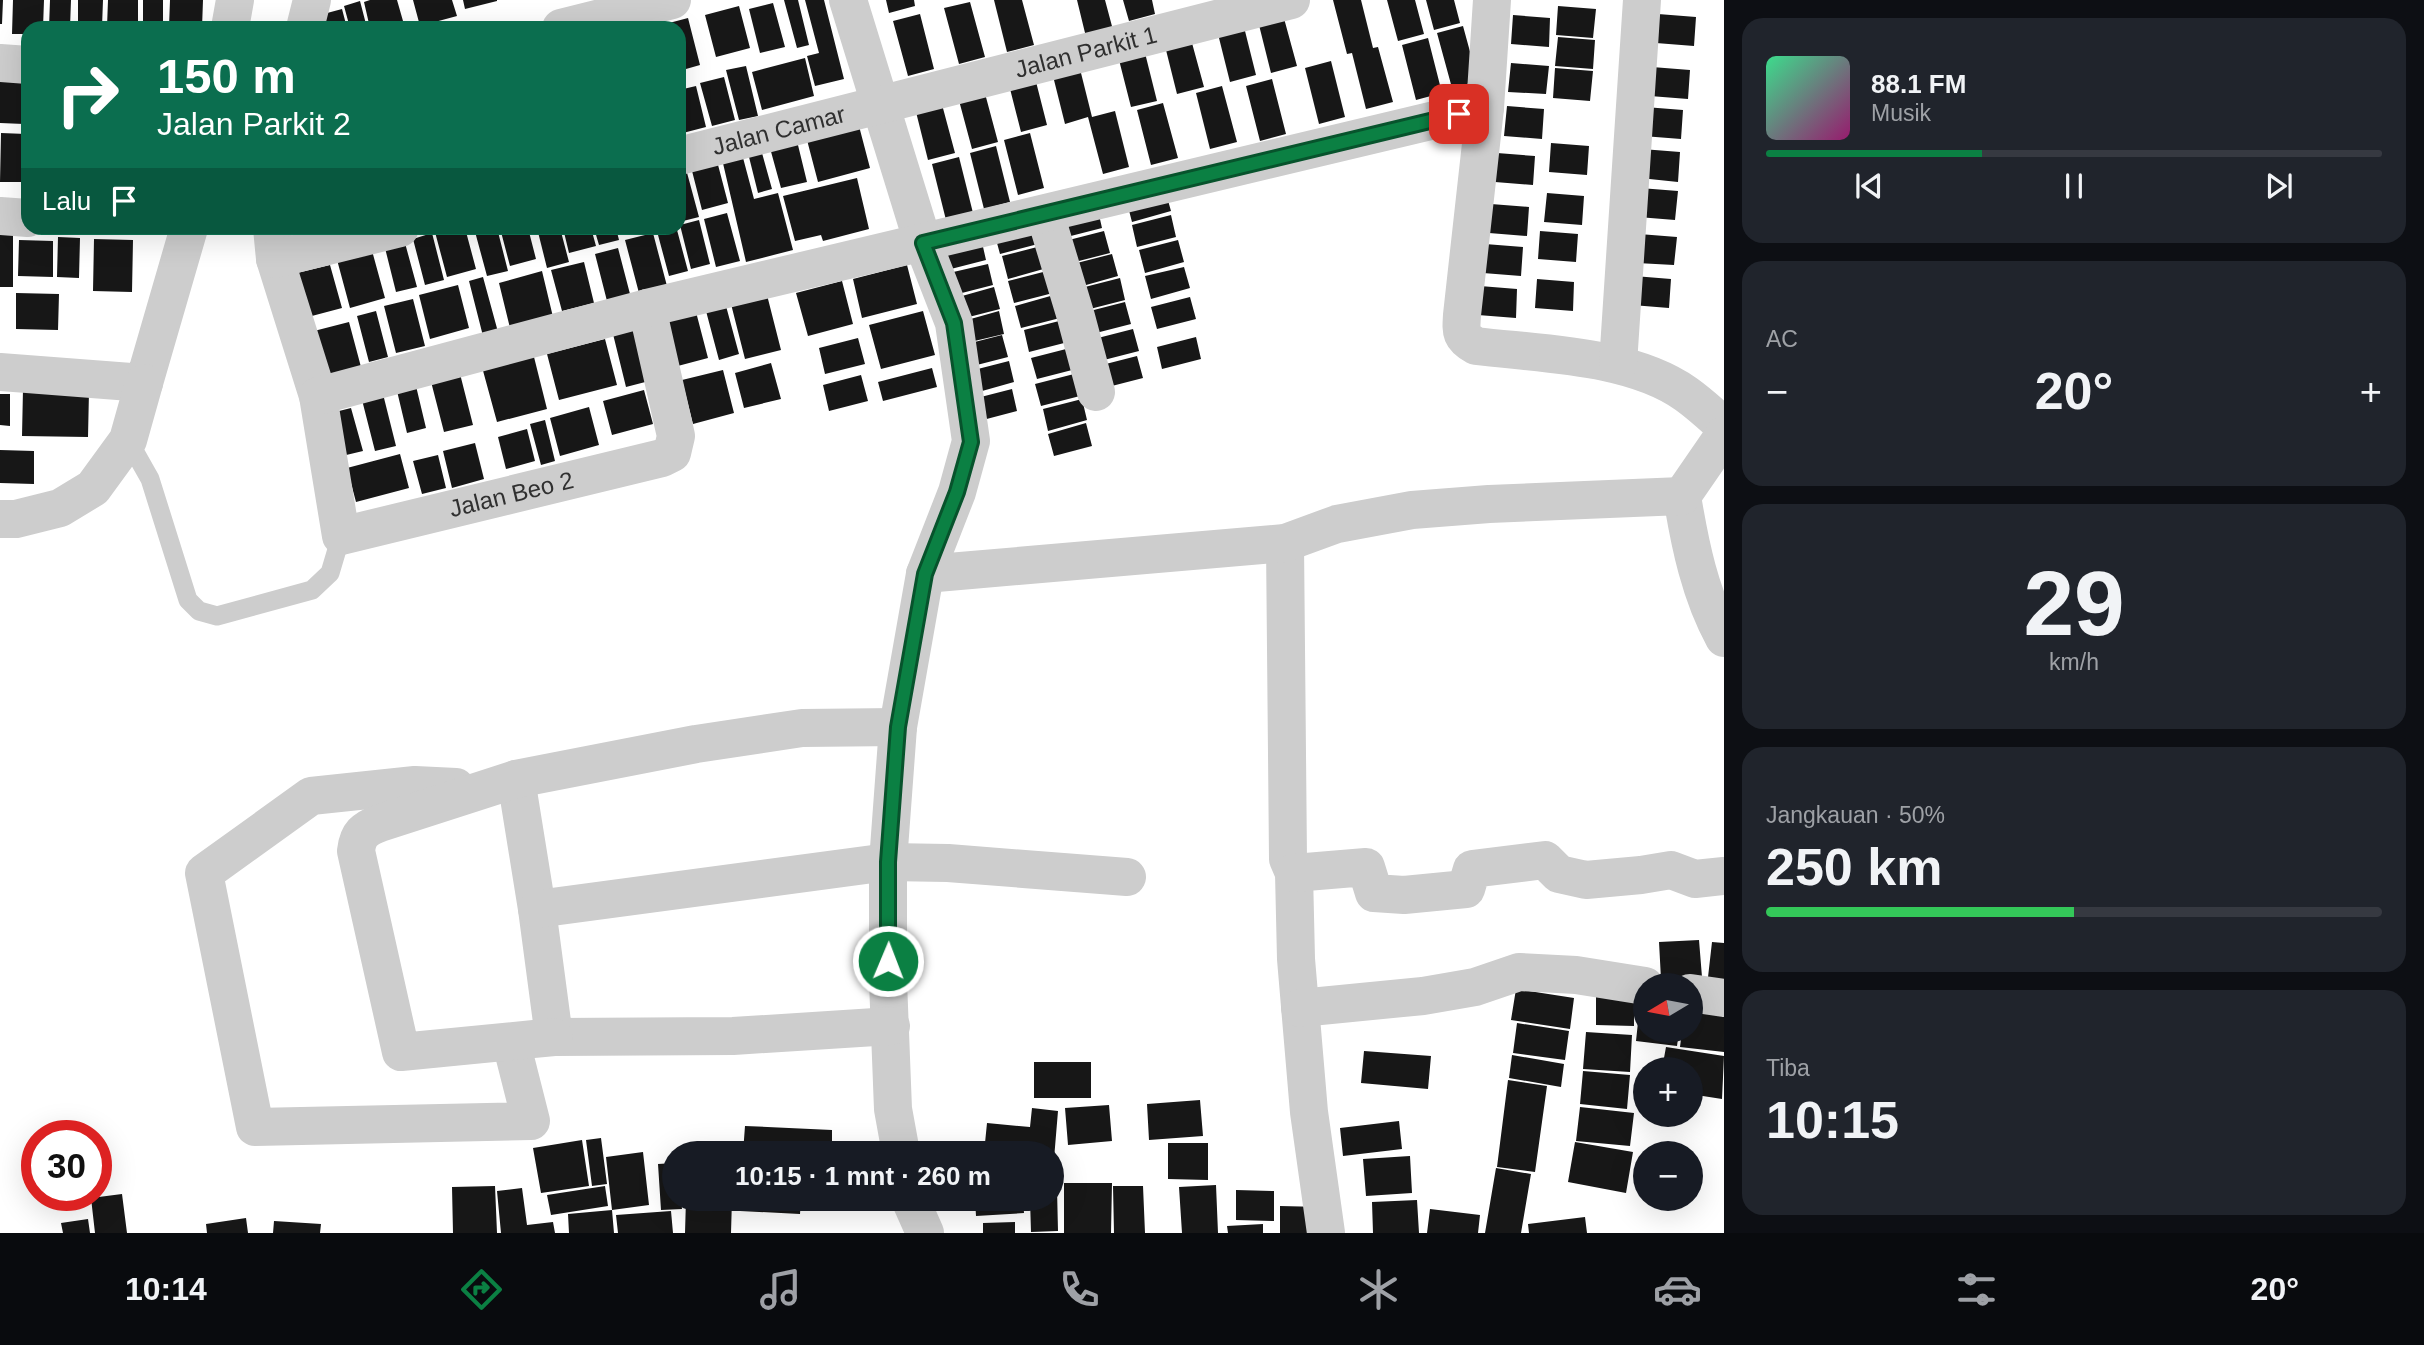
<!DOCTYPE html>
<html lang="id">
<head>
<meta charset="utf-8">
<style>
  :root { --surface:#171b24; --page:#20242c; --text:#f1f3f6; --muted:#9ea1a6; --line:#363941; --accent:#0b8043 }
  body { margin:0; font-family:Arial,sans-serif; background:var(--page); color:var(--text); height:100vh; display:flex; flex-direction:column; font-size:26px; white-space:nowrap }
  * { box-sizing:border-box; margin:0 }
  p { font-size:23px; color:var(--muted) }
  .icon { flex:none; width:38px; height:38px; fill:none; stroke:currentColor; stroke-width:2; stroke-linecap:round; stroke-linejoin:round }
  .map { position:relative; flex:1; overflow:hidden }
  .drawer { display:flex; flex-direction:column; gap:18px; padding:18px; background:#0d0f14; width:700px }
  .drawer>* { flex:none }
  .hud { position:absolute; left:21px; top:21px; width:665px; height:214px; border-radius:21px; box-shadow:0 7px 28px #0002; background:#0b6e4f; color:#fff; overflow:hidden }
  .needle { width:46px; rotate:260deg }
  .buttons { position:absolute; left:1633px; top:973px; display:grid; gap:14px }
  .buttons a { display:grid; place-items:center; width:70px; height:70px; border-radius:50%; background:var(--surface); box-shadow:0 7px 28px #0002; font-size:35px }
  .speed { position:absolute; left:21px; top:1120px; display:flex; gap:14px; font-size:35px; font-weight:700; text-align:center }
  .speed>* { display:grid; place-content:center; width:91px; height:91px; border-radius:50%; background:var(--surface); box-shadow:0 7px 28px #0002; line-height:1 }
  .speed .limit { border:10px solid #d22; background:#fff; color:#111 }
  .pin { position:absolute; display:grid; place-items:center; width:60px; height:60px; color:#fff; margin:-30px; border-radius:14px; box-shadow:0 4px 10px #0006 }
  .me { position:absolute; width:77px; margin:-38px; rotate:1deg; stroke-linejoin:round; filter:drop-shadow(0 0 5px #0008) }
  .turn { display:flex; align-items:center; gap:24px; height:147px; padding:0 21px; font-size:32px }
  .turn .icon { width:91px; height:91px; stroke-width:2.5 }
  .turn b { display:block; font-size:49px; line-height:60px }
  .then { display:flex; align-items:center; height:66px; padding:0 21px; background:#0003; gap:14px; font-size:26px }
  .big { font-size:52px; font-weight:600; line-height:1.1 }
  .drawer .tile { flex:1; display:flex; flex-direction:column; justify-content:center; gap:10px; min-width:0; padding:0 24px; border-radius:21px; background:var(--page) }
  .drawer .dial { align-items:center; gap:0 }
  .dial b { font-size:91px; line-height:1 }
  .song { display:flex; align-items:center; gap:21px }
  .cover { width:84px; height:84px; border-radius:10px; background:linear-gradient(135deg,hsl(150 70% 55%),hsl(320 70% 35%)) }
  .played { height:7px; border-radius:4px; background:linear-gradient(90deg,var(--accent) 35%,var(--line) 35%) }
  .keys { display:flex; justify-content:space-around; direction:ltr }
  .heat { display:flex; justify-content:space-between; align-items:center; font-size:38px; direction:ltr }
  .charge { height:10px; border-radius:5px; background:linear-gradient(90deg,#34c759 50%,var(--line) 0) }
  .trip { position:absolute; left:662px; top:1141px; width:402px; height:70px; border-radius:35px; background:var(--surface); box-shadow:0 7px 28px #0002; font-weight:600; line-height:70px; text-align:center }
  .dock { display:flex; height:112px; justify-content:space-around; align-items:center; background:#090b0e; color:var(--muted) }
  .dock .icon { width:49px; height:49px }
  .dock .active { color:var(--accent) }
  .dock b { font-size:32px; color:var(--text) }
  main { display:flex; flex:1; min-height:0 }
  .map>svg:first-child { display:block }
  .building { fill:#171717 }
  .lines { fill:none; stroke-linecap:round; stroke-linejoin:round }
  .lane { stroke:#cdcdcd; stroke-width:19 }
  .street { stroke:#cdcdcd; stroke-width:38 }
  .route-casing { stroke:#07532c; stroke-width:18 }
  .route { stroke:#0b8043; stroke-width:12 }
  .labels { text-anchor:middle; stroke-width:7; stroke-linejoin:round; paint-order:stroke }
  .street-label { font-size:24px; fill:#303030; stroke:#fff }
</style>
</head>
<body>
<main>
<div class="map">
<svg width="1724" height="1233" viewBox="0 0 1724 1233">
  <rect width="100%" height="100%" fill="#fff"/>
  <!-- building -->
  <path class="building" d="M0,0H3L2,24H0Z
    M13,0H44L43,28H28V34H12Z
    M50,0H71L70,28H49Z
    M78,0H103L102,27L78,26Z
    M108,0H138V27H107Z
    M143,0H163V24L143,23Z
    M170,0H203L202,28L169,27Z
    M370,0H397L405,28H370L364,2Z
    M413,0H452L457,16L420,26Z
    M463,0H497V1L465,9Z
    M784,0H798L809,45L797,48Z
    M805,0H824L844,79L815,86L807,56L819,53Z
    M886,0H914L915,6L889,13Z
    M994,0H1022L1034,45L1007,52Z
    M1077,0H1105L1113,30L1086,37Z
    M1123,0H1152L1155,14L1129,21Z
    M1333,0H1361L1373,48L1378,47L1393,102L1366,109L1352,53L1347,54Z
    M1387,0H1415L1424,34L1398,41Z
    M1426,0H1454L1460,23L1434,30Z
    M360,1L367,28H350L344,6Z
    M970,2L985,57L959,64L944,8Z
    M773,3L785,47L760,53L749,9Z
    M739,6L750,48L716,57L705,15Z
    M1558,6L1596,9L1593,38L1556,35Z
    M342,9L347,28H319L316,16Z
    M1282,11L1297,66L1271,73L1257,17Z
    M920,14L934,69L908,76L893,21Z
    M1658,14L1696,17L1694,46L1656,43Z
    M1513,15L1550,18L1549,47L1511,44Z
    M688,18L700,65L679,71V28L654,27Z
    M1242,19L1256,75L1230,82L1216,26Z
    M1463,26L1478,81L1452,88L1437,33Z
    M1189,32L1204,87L1177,94L1163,38Z
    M1558,37L1595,40L1593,69L1555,66Z
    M1428,38L1442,93L1416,100L1402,45Z
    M1143,45L1157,101L1131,107L1117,52Z
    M805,58L814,96L762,110L752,72Z
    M1078,61L1092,117L1115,111L1129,167L1103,174L1088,117L1065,124L1051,68Z
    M1331,61L1345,117L1319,124L1305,68Z
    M1511,63L1549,66L1546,94L1508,92Z
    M746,66L758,116L739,120L726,70Z
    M1652,67L1690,70L1688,99L1650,96Z
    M1555,68L1593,71L1590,101L1553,98Z
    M1033,70L1047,125L1021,132L1007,77Z
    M0,74H25L24,124L0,123Z
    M724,77L735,120L712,126L700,83Z
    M1272,79L1286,134L1260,141L1246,86Z
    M696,86L706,127L679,134V90Z
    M983,86L998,142L972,149L957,93Z
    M1222,86L1237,142L1210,149L1196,93Z
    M940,97L955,153L928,160L914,104Z
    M1163,103L1178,158L1151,165L1137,110Z
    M1507,106L1544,109L1542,139L1504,136Z
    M1645,107L1683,110L1681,139L1643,136Z
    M859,126L870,168L818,182L807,140Z
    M1,133L26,134L25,182H0Z
    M1030,133L1044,188L1018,195L1004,140Z
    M797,141L807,182L781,188L770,148Z
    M1551,143L1589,146L1587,175L1549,172Z
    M996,146L1010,202L984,209L970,153Z
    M1642,149L1680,152L1678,182L1640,178Z
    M762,153L772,189L758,193L749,157Z
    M1497,153L1535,156L1533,185L1495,182Z
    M742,154L754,199L778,193L793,250L746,262L722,159Z
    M959,157L973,213L946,220L932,164Z
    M717,161L728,203L702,210L691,167Z
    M686,169L699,217L679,222V171Z
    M857,178L869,229L823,241L821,235L795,241L783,196Z
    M1640,188L1678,191L1675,220L1638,217Z
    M1165,190L1171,211L1132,222L1126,199Z
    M1547,193L1584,196L1582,225L1544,222Z
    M1491,204L1529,207L1527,236L1489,233Z
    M1097,206L1102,228L1063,238L1058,216Z
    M727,213L740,261L716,267L704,219Z
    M1171,215L1176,237L1137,247L1132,225Z
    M699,220L710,264L691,269L680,225Z
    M1033,222L1038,244L1000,254L994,232Z
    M452,228H465L476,269L447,277L435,232Z
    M474,228H497L508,271L487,276Z
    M500,228H528L536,259L510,266Z
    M537,228H560L569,262L547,268Z
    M563,228H591L596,246L569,253Z
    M594,228H616L619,240L599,245Z
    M677,230L688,271L669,276L658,235Z
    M0,231H13V287H0Z
    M1104,231L1110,253L1071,263L1065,241Z
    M1540,231L1578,234L1576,262L1538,259Z
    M432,233L444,280L425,285L413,239Z
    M653,233L667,286L639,293L625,240Z
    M1639,234L1677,237L1674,265L1637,263Z
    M58,237L80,238L79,278L57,277Z
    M981,238L986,260L947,270L942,248Z
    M94,239L133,240L132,292L93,291Z
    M19,240L53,241V277L18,276Z
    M1178,240L1184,262L1145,273L1139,250Z
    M405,243L417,287L396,292L385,248Z
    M1485,244L1523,247L1521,276L1483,273Z
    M1041,246L1047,268L1008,279L1002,256Z
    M371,247L385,298L350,308L336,256Z
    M618,248L630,294L607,301L595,254Z
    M1112,254L1118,276L1079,287L1073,264Z
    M584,262L594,303L562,311L551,270Z
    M988,264L993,285L954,295L949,273Z
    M330,265L342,308L308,317L297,273Z
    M907,265L917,304L862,318L853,279Z
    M1184,267L1190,288L1151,299L1145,276Z
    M542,271L553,317L510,328L499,283Z
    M1047,271L1053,293L1014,303L1008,281Z
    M1634,276L1671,279L1669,308L1632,305Z
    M483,277L498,332L483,336L469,281Z
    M1120,278L1125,300L1086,310L1081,288Z
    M1537,279L1574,282L1573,311L1535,308Z
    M842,281L853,324L808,336L796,293Z
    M458,285L469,328L430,339L419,295Z
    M1480,286L1517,289L1516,318L1478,315Z
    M994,287L1000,309L961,319L955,298Z
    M16,293L59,294L58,330L16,329Z
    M767,295L781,350L745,359L731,304Z
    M1054,295L1060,318L1021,328L1015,306Z
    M1190,297L1196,319L1157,329L1151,307Z
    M413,299L425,346L396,353L384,306Z
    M1125,302L1131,324L1092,334L1086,312Z
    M726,306L739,354L719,360L706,311Z
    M376,311L388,357L369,362L357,316Z
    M923,311L935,355L881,369L869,325Z
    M999,311L1004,334L966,343L960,322Z
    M696,312L708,358L674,367L663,320Z
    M1063,320L1068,342L1029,352L1024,330Z
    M349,322L361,367L326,377L314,331Z
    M638,323L653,380L626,387L612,330Z
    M1133,329L1139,351L1100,361L1094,339Z
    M1002,335L1008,357L969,367L963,345Z
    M1196,337L1201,359L1162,369L1157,347Z
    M858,338L865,364L825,374L819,348Z
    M605,339L617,385L559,400L547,354Z
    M1070,348L1076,369L1037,379L1031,358Z
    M533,353L547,409L497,422L482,367Z
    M1137,356L1143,378L1104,388L1098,366Z
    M1009,361L1014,382L975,393L970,371Z
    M457,362L473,425L444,432L428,370Z
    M771,363L781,399L744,408L735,373Z
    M932,368L937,387L883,401L878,382Z
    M723,370L734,413L693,424L682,380Z
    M1074,374L1080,396L1041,406L1035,384Z
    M861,375L868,401L829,411L823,385Z
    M416,386L426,428L407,433L397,391Z
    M23,389L89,391L88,437L22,436Z
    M1012,389L1017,411L979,421L973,399Z
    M382,390L396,446L375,451L361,396Z
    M644,390L653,424L612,435L603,401Z
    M0,394H10V426L0,425Z
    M1082,399L1087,420L1048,431L1043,409Z
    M589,407L599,445L560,456L550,418Z
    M351,408L363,451L342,456L331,413Z
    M545,420L555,461L541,465L530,424Z
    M1086,423L1092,446L1054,456L1048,434Z
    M527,429L535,461L506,469L498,437Z
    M475,443L484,479L452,488L443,451Z
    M0,450L34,451V484L0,483Z
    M400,454L409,488L356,502L347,468Z
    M438,455L446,488L422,494L413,461Z
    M1699,940L1702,977L1661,979L1659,942Z
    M1712,942L1724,943V988L1707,986Z
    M1516,989L1574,998L1570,1029L1511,1020Z
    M1596,993L1634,994V1026L1596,1025Z
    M1641,994H1645V1031H1679L1677,1046L1636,1041Z
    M1690,1001L1724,1005V1052L1680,1047L1682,1031H1690Z
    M1517,1023L1569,1031L1565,1060L1513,1053Z
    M1586,1032L1632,1035L1630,1072L1583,1069Z
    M1666,1047L1724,1056L1722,1099L1690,1094V1069H1662Z
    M1364,1051L1431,1056L1428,1089L1361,1083Z
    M1512,1055L1564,1064L1561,1087L1509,1078Z
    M1034,1062H1091V1098H1034Z
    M1583,1071L1630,1075L1627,1109L1580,1104Z
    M1508,1080L1547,1086L1535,1172L1497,1167Z
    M1200,1100L1203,1136L1149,1140L1147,1104Z
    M1109,1105L1112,1141L1068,1145L1065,1108Z
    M1580,1107L1634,1113L1630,1146L1576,1141Z
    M1032,1108L1058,1111L1054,1159H1052V1153H984L987,1123L1030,1127Z
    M1399,1121L1402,1149L1343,1156L1340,1128Z
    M745,1126L832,1130V1153H743Z
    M601,1138L607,1184L592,1186L586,1140Z
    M582,1140L589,1186L541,1193L533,1148Z
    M1575,1142L1633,1152L1626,1193L1568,1182Z
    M1168,1143H1208V1180L1168,1179Z
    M643,1152L649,1205L612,1210L606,1157Z
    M1410,1156L1412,1193L1366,1196L1363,1159Z
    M674,1163V1199H681L682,1209L661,1210L658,1164Z
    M1496,1168L1531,1174L1521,1233H1485Z
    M1064,1183H1112L1111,1233H1064Z
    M1216,1185L1218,1233H1182L1179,1187Z
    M495,1186L497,1233H453L452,1187Z
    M605,1186L608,1206L551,1215L547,1195Z
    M1113,1186H1143L1145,1233H1114Z
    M522,1188L527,1225L553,1222L555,1233H501L497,1191Z
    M1052,1189H1057L1058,1231L1031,1232L1030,1199H1052Z
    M1236,1190L1274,1191V1221L1236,1220Z
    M122,1194L127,1233H95L91,1198Z
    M686,1199H732L731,1233H685Z
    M741,1199H801L800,1214L740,1211Z
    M975,1199H1023L1024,1213L976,1216Z
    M1417,1200L1419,1233H1373L1372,1202Z
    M1280,1206L1322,1207V1233H1280Z
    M1430,1209L1480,1215L1478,1233H1427Z
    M612,1210L614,1233H569L568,1214Z
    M671,1211L673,1233H618L616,1215Z
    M1585,1217L1587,1233H1529L1528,1224Z
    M246,1218L248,1233H207L206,1224Z
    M88,1219L90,1233H63L61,1223Z
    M274,1221L321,1224L320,1233H273Z
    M1015,1222V1233H983V1223Z
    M1263,1224V1233H1228L1227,1226Z"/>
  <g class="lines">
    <!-- lane -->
    <path class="lane" d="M128,440L150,479L188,600L199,611L217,616L312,590L330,573L341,536"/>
    <!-- street -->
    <g class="street">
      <path d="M848,0L923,243L954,323L971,441L957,492L925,574L898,727L888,862V981L893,1109L901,1153"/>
      <path d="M1492,0L1485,108L1462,315C1461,332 1460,337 1476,346C1542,354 1631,355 1686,394C1700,404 1712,415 1724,426"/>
      <path d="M230,28L235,0"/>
      <path d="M305,28L312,0"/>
      <path d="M561,28L672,0"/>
      <path d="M0,63L28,65"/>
      <path id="s1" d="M679,156L1291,0"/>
      <path d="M1045,214L1076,317L1096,392"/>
      <path d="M0,216L28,218"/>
      <path id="s2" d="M272,228L275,259L318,396L341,536L662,458L672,453L676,436L647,308"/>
      <path d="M275,259L400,228"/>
      <path d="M1618,364L1642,0"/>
      <path d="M0,372L144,383L189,228"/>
      <path d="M318,396L647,308L1485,108"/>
      <path d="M1724,435L1682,496C1690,545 1700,594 1724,638"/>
      <path d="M0,519H16L60,508L93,488L128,440L144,383"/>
      <path d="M1285,543L1288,859L1294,873L1296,959L1309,1112L1326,1233"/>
      <path d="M925,574L1285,543L1337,524L1412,510L1489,504L1682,496"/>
      <path d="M516,779L537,909L554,1037L733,1036L891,1026"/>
      <path d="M456,787L415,785L311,796L204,873L255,1127L531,1121L511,1042"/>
      <path d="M1294,873L1366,867L1374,893L1404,895L1466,889L1472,869L1545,860L1559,874L1586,880L1641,875L1671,870L1695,879L1724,876"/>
      <path d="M537,909L888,862L948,863L1127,877"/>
      <path d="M1690,993L1724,998"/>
      <path d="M1300,1008L1423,996L1475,987L1519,972L1576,975L1645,986"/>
      <path d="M554,1037L401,1052L356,851C358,834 364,829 380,823L516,779L696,744L802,728L898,727"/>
      <path d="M910,1199L925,1233"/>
    </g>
  </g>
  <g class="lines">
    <!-- route casing -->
    <g class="route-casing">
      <path id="route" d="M888,961V862L898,727L925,574L957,492L971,442L954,323L923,243L1459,114"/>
    </g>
    <!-- route -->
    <use href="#route" class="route"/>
  </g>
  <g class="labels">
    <!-- street labels -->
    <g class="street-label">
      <text dy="8" stroke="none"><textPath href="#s1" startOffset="420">Jalan Parkit 1</textPath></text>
      <text dy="8" stroke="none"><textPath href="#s1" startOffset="103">Jalan Camar</textPath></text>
      <text dy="8" stroke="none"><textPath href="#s2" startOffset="492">Jalan Beo 2</textPath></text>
    </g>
  </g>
</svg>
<div class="buttons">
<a><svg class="needle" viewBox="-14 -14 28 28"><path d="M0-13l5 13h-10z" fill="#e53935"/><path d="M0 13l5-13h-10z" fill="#9ea1a6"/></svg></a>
<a>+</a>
<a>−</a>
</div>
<div class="speed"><div class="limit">30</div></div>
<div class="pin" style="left:1459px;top:114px;background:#d93025"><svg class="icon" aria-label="arrive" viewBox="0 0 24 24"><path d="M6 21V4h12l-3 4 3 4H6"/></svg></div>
<svg class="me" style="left:888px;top:961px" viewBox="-20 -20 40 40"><circle r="17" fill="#0b8043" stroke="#fff" stroke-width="3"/><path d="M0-11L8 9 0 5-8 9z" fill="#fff"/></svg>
<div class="trip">10:15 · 1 mnt · 260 m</div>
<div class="hud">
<div class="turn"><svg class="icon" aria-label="right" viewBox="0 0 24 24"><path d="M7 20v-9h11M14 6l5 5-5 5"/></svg><div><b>150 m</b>Jalan Parkit 2</div></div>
<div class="then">Lalu<svg class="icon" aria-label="arrive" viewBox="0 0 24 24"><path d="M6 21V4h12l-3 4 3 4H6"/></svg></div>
</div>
</div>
<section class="drawer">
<div class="tile">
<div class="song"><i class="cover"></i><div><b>88.1 FM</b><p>Musik</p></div></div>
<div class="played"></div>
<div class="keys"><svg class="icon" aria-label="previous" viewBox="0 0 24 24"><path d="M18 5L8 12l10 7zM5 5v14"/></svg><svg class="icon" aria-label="pause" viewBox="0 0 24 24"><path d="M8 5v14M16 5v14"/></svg><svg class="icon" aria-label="next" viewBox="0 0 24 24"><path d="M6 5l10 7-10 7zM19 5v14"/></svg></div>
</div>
<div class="tile"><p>AC</p>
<div class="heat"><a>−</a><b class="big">20°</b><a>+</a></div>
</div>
<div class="tile dial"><b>29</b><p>km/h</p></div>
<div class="tile"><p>Jangkauan · 50%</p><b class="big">250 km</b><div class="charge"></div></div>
<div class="tile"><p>Tiba</p><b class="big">10:15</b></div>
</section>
</main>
<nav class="dock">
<b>10:14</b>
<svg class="icon active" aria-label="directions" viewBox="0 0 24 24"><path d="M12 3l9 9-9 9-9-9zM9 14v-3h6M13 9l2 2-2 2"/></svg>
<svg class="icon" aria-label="music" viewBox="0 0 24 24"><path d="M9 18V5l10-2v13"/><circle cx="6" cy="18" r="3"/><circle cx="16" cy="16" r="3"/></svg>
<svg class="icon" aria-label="phone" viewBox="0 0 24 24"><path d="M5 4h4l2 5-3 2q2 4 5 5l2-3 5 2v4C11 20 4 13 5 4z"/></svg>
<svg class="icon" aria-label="climate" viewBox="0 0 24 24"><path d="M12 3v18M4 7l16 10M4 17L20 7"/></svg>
<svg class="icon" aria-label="car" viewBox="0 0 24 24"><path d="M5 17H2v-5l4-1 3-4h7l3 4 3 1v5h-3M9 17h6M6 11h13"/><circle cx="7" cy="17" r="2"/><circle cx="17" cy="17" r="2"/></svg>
<svg class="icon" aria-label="filters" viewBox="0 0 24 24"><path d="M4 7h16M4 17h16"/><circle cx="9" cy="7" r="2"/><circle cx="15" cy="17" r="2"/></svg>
<b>20°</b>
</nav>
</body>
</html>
